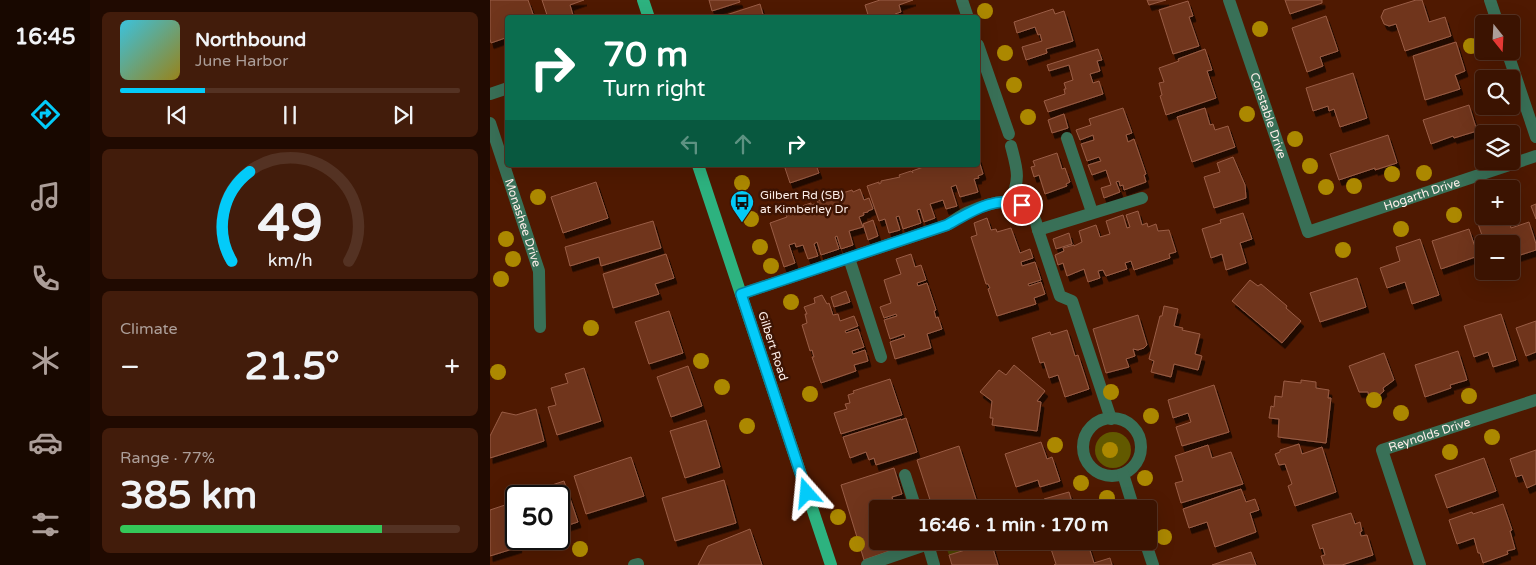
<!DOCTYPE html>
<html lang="en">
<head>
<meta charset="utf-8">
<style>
  :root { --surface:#3b1301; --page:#421c0b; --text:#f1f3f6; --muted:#ac9e99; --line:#543223; --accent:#03cbf9 }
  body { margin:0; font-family:"Varela Round",sans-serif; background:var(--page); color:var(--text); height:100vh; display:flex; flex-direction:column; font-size:19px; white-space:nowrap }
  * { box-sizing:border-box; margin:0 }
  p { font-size:16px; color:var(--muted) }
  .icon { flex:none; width:28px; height:28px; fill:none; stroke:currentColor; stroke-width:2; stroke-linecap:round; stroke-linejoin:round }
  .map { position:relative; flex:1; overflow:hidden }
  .side { display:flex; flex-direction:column; gap:12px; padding:12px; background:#200a01; width:400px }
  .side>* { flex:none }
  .hud { position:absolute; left:15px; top:15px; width:475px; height:152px; border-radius:5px; box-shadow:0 5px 20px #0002,0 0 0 1px var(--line); background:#0b6e4f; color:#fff; overflow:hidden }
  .needle { width:32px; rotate:162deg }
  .buttons { position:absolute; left:985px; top:15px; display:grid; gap:10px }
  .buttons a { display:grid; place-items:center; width:45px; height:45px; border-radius:5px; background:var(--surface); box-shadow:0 5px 20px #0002,0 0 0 1px var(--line); font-size:25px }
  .speed { position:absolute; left:15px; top:485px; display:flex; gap:10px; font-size:25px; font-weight:700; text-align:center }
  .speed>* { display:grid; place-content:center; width:65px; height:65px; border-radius:50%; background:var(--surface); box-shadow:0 5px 20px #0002,0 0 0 1px var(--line); line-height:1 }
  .speed .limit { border:2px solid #111; border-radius:8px; background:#fff; color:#111 }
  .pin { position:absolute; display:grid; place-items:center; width:42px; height:42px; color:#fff; margin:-21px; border:2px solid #fff; border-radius:50%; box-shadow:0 1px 5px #0007 }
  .me { position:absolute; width:55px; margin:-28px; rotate:342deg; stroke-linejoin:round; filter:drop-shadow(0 0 4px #0008) }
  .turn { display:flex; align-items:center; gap:18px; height:105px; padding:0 15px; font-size:22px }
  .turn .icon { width:65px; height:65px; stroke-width:2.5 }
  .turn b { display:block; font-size:35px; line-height:42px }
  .lanes { display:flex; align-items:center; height:48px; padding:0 15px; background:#0003; justify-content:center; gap:25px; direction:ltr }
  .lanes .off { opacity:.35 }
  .big { font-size:38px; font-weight:800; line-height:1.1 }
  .side .card { flex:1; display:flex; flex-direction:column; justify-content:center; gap:8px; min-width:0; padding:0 18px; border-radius:8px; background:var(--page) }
  .side .dial { align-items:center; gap:0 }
  .dial svg { height:130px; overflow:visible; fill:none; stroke:var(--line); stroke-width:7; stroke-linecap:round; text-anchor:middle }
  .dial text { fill:var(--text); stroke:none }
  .song { display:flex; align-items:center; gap:15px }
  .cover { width:60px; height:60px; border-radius:8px; background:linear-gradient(135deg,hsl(190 70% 55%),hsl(50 70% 35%)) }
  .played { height:5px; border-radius:2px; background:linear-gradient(90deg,var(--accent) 25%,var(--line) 25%) }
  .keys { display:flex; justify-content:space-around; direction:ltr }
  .heat { display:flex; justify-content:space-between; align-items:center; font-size:28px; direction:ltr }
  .charge { height:8px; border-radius:4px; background:linear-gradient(90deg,#34c759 77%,var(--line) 0) }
  .trip { position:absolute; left:379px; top:500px; width:288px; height:50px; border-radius:5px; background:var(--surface); box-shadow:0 5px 20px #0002,0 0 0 1px var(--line); font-weight:800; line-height:50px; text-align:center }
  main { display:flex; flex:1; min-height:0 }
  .tab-bar { display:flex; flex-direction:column; width:90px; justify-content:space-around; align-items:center; background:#180800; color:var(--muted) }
  .tab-bar .icon { width:35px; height:35px }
  .tab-bar .on { color:var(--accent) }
  .tab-bar b { font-size:22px; color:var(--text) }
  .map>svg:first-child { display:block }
  .green { fill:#4c4400 }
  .forest { fill:#625900 }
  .building { fill:#6f361f; stroke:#9a5d45; filter:url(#shadow) }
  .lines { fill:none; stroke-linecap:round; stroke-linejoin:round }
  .minor { stroke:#397057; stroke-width:12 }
  .major { stroke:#2db27f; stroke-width:12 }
  .tree { fill:#ac8800 }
  .route-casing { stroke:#0284a2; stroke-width:12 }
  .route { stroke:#03cbf9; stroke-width:9 }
  .labels { text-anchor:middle; stroke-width:5; stroke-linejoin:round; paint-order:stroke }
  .street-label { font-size:12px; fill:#fdeee9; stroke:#3e1403 }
  .poi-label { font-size:12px; fill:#fdeee9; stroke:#3e1403; text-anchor:start }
</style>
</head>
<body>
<main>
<nav class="tab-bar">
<b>16:45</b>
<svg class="icon on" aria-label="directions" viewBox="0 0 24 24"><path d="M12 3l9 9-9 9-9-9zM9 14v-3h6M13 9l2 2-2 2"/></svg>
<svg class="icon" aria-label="music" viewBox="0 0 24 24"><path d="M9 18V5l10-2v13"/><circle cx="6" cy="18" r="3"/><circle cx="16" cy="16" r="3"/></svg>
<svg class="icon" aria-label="phone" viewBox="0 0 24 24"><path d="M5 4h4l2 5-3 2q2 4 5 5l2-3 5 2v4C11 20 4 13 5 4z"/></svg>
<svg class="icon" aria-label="climate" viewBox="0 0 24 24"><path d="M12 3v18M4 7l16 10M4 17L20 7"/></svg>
<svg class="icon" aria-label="car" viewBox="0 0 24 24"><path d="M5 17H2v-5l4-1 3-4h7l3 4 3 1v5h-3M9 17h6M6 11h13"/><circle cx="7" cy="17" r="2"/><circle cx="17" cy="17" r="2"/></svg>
<svg class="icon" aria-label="filters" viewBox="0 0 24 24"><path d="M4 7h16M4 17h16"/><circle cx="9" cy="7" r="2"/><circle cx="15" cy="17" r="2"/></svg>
</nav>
<section class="side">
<div class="card">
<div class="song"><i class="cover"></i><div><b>Northbound</b><p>June Harbor</p></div></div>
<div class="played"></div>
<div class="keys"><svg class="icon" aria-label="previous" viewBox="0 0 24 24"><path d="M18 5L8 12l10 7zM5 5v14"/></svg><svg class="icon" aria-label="pause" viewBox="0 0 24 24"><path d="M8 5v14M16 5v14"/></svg><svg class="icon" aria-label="next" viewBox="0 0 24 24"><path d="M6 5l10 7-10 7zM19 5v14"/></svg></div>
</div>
<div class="card dial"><svg viewBox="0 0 100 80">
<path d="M14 69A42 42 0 1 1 86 69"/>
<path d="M14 69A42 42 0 0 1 25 14" stroke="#03cbf9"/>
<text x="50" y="56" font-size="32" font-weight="700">49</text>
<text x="50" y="72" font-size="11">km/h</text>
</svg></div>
<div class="card"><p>Climate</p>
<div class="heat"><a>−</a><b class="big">21.5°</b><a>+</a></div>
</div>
<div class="card"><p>Range · 77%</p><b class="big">385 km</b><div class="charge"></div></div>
</section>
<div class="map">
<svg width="1046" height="565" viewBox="0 0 1046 565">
  <defs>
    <filter id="shadow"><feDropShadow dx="3" dy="5.5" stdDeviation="0" flood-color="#0009"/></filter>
  </defs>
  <rect width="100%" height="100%" fill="#4f1901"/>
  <!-- green -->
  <path class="green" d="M454,541H500L501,542L459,555Z"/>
  <!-- forest -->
  <path class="forest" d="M605 450a18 18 0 1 1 36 0a18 18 0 1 1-36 0Z"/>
  <!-- building -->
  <path class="building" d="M0,0H38L43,14L33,18H18V37L1,43L0,39Z
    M52,0H94L80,5L83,15L74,18H58Z
    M219,0H249L250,2L222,11Z
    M390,0H423L409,5L411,12L405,14L406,18H379L375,5Z
    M657,0H676L659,5Z
    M795,0H832V3L800,14Z
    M926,0H932L939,22L955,17L961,36L915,51L906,24L899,26L894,24L891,17L894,10Z
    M698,1L703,16L699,17L709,46L683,54L669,10Z
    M270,4L274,18H227Z
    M563,9L565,14L574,11L583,41L556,49L557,53L536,60L532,47L552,41L550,34L548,35L545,27L527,33L524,22Z
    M836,16L848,51L830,57L833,66L817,72L802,28Z
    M966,42L975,71L965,75L970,89L935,100L923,56Z
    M608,49L612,60L607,61L610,71L600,74L603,83L609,81L613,94L558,112L554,101L575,94L574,89H576L574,83L583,80L579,65L559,71L557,65Z
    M715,49L722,70L717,71L726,98L676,115L670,96L672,95L669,83L674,82L669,68L689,61L688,59Z
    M863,73L877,118L850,127L844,109L839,111L838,106L823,111L816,88Z
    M979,105L987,131L964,138L963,136L941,144L933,120Z
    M633,108L642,133L636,135L638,142L644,139L656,174L654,175L656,182L634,190L633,185L630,186L629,181L626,182L630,192L614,198L611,188L621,185L616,170L602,175L598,165L611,161L609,157L597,161L591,144L604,140L603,135L590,140L586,130L601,125L599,119Z
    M715,108L720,125L723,124L725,130L738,126L745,147L702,162L687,117Z
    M574,114L578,128L562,133L558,120Z
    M898,135L907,163L885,170V168L849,180L840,154Z
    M567,153L572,169L575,168L580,182L576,184L577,186L555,194L549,175L544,177L541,167L545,166L543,161Z
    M488,157L493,174L488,176L489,178L484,179L488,192L470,197L466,185L461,187L467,206L456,209L453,200L440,204L445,218L434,222L430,209L427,210L431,223L413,229L409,216L406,217L410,230L399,233L395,219L389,221L377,186L389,182V184L391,183V181L410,177L409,175L421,171L423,173L422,171L439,165H488Z
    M743,157L755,185L756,198L724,208L714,177L730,172L727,163Z
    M294,165H326L329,173L300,183Z
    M106,182L118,218L73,233L61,197Z
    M370,189L374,200L379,198L383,209L378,211V212L373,213L374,215L369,217L373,227L359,231L363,245L351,249L347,236L345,237L349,249L331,255L327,242L324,244L328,256L318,259L313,245L306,247L305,243L299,245L305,263L294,267L280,223L297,217L295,212L307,208V209H309V207L321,203V205L328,203L327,201L339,197L341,199L340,197L362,190L363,192Z
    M1046,204V219L1041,206Z
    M648,211L652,225L657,223L658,227L666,224L668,231L679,230L686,252L679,254L680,258L644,270L641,261L635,263L637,269L616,276L613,270L608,271L610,278L598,282L594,269L577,276L573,263L568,265L565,255L574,251L573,248L584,245V246L592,242L589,231L606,225L610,237L620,234L616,221L633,215L637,228L640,227L636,215Z
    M753,213L762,239L750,243L756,263L736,270L732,254L721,258L712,229L731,223L730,220Z
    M1001,216H1010L1013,225L1020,223L1021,228L1039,222L1046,244V250L1021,258V244H995L987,221Z
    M497,218L501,230L506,229L507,232L521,228L530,253L540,249L543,258L531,262L532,266L545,262L551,280L538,284L539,286L551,282L555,294L544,298L546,304L507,316L498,289L500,288L498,284H496L481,237L487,235L484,223Z
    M383,220L388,236L378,240L373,224Z
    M163,221L171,248L111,266L109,257L80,266L75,247Z
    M979,229L988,256L951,269L942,241Z
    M579,233L582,244L566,249L563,239Z
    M930,239L949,295L922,304L915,282L897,288L890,268L910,261L906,247Z
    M176,254L184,278L165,284L169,294L123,308L113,274Z
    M421,254L425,267L431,265L436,280L427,283L428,286L437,283L446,310L444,311L446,318L448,317L452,329L437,334L441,348L405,359L400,342L415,337L414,334L400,339L394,320L407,316L406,314L394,318L390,307L401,303L394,280L411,274L406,259Z
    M867,278L876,307L830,322L820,293Z
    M760,280L768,286L771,284L797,306L796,308L811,321L792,343L742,301Z
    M356,291L360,302L344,307L341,297Z
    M332,295L337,304L339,303L343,315L348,314L350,321L364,316L368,326L355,331L356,333L368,329L374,347L362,351L363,354L375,350L378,361L364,365L366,371L331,383L322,357H324L322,350L320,351L312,325L317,323L315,314H317L314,307L325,303L324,298Z
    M674,306L688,309L684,326L693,328L692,330L710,334L705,354L712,356L708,370L684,364L681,377L661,372L664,361L659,359L670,316H672Z
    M179,311L193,353L159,364L145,322Z
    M1011,314L1026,360L1003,367L998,352L984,357L974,326Z
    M648,315L657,345L654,348L648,350L643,349L645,356L636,359L639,367L616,373L603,329Z
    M1046,321V352L1036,356L1026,328Z
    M577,330L585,356L588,355L599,389L575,397L568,375L559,378L554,362L550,363L542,338L560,332L561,335Z
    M968,351L977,380L960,385L961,388L935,397L925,365Z
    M894,353L904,380L893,388L894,391L887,397H879L878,392H869L859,366Z
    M524,365L555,391L547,401L551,402L547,431L502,425L503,418H500L502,401L490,392L509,370L516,375Z
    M198,366L212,406L181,417L167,377Z
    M94,368L111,421L67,435L58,407L66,405L61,388L78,383L75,374Z
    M400,379L412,415L351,434L344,413L357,409L355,404L360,403L358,395L364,393L363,391Z
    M811,380L826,382V388L839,390L838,398H841L836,443L788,437L789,419L779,418L781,406L784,407L785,396L792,397L794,381L811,383Z
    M724,385L739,432L692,446L686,427L701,422L698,413L683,418L678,400Z
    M46,409L54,441L0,458V436L12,412L26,415Z
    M416,418L427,452L386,465L384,458L379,460L376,452L360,458L353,437L411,419V420Z
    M216,420L230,467L195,478L180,431Z
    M551,442L557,459L562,457L570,481L550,487L548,480L526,487L515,454Z
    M809,444L812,454L832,447L846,492L805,506L798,486L802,484L795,464L789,465L785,454L790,452V450Z
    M718,445L722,458L741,452L753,484L691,503L685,483L693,481L685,456Z
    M469,446L489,509H443L427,460Z
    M1046,450V484L1037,488L1032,475L1026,477L1020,459Z
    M141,457L154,496L96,514L84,476Z
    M994,458L1006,491L957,508L945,475Z
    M404,468L412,494L402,497L405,509H388V541H428L374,560L351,485Z
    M234,480L246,523L185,541L172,498Z
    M74,481L88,522L69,528V496H29Z
    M751,489L756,502L765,499L769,510L760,513L766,532L725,547L717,522L699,528L693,509Z
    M579,492L584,509H557L554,499Z
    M1013,504L1022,530L1020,531L1025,549L1017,551L1018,554L993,563L990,553H988L984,538L967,544L959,520L982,512L983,514Z
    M15,505L29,547L0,556V510Z
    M861,513L865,524L870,522L872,531L870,532L871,536L877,535L883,555L852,565H834L831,556L835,555L833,548L830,549L822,525Z
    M260,529L272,565H208L218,546Z
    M586,541H597L604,563L620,558L622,565H564L566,564L561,549Z
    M501,542L508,565H462L459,555Z
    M761,552L766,565H722Z"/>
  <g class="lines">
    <!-- minor -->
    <g class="minor">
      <path d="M472,0L478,18"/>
      <path id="s1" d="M739,0L818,232L1046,156"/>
      <path d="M1000,0L1008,24"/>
      <path d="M488,45L519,134"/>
      <path d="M1017,51L1046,137"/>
      <path d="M0,94L18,88"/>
      <path id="s2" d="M0,123L49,271L50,327"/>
      <path d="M577,138L602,212"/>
      <path d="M520,201C531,179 527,169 521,146"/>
      <path d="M548,230L570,296L582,301L621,419"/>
      <path d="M359,258L391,357"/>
      <path d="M251,294L457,225C465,220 472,214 481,211C499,203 530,193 543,215C545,219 547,225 548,230L652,198"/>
      <circle cx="622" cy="447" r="29"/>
      <path d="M633,474L644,509"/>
      <path d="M415,475L426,509"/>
      <path d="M437,541L444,565"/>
      <path d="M655,541L663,565"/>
      <path d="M144,565L148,564"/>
      <path d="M377,565L438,544"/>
      <path id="s3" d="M930,565L892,450L1046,400"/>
    </g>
    <!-- major -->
    <path class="major" d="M153,0L159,18
      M208,165L341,565"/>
  </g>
  <!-- trees -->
  <g class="tree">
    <circle cx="495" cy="11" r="8"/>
    <circle cx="770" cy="29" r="8"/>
    <circle cx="981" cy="46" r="8"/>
    <circle cx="515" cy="53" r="8"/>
    <circle cx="524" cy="85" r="8"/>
    <circle cx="757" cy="114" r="8"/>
    <circle cx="538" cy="117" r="8"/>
    <circle cx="805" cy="139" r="8"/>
    <circle cx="820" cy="166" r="8"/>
    <circle cx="934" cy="173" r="8"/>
    <circle cx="902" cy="174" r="8"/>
    <circle cx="252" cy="183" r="8"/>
    <circle cx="864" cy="186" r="8"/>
    <circle cx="836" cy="187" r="8"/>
    <circle cx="48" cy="197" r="8"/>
    <circle cx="964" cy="215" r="8"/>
    <circle cx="261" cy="219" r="8"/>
    <circle cx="911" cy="229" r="8"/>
    <circle cx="16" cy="239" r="8"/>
    <circle cx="270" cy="247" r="8"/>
    <circle cx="853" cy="250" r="8"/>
    <circle cx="23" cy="259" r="8"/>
    <circle cx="281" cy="266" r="8"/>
    <circle cx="11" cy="279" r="8"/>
    <circle cx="301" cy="302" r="8"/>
    <circle cx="101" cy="328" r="8"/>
    <circle cx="211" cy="361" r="8"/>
    <circle cx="8" cy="372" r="8"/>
    <circle cx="232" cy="387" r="8"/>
    <circle cx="621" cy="392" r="8"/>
    <circle cx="320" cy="394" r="8"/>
    <circle cx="979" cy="396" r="8"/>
    <circle cx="884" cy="400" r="8"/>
    <circle cx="911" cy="413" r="8"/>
    <circle cx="661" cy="416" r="8"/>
    <circle cx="257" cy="426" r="8"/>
    <circle cx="1002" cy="437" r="8"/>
    <circle cx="565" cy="445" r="8"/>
    <circle cx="620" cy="450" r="8"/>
    <circle cx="960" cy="452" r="8"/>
    <circle cx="655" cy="478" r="8"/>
    <circle cx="591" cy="483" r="8"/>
    <circle cx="617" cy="498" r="8"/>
    <circle cx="348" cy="517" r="8"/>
    <circle cx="674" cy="537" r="8"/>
    <circle cx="367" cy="544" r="8"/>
    <circle cx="90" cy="549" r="8"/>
  </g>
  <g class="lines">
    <!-- route casing -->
    <g class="route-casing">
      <path id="route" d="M317,493L251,294L457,225C481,212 504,195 532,205"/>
    </g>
    <!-- route -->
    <use href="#route" class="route"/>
  </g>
  <!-- icons -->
  <defs>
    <g id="bus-pin" transform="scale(1.25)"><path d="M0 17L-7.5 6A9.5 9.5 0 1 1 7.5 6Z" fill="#03cbf9" stroke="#3e1403"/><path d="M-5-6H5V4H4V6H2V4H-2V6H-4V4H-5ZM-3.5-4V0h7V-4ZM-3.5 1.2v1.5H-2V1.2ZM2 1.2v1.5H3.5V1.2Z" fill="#111"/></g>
  </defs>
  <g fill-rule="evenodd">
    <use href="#bus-pin" x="252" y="202"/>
  </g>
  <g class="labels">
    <!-- street labels -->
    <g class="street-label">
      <text dy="4" stroke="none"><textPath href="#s1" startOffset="122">Constable Drive</textPath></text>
      <text dy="4" stroke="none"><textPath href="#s1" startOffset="365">Hogarth Drive</textPath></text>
      <text dy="4" stroke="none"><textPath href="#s2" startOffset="105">Monashee Drive</textPath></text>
      <text transform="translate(283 346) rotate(72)" y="4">Gilbert Road</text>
      <text dy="4" stroke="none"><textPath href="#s3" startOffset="171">Reynolds Drive</textPath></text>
    </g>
    <!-- poi labels -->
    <g class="poi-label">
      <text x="270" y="199">Gilbert Rd (SB)<tspan x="270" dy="14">at Kimberley Dr</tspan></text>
    </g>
  </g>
</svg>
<div class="buttons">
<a><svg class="needle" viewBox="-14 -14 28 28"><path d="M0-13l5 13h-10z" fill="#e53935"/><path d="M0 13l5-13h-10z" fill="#ac9e99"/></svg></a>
<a><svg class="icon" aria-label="search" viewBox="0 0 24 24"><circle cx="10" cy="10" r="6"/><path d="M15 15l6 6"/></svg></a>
<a><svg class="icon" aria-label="layers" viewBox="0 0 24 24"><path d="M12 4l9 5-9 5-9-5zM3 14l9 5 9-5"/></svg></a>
<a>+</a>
<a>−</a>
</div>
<div class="speed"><div class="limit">50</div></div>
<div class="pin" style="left:532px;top:205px;background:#d93025"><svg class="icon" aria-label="arrive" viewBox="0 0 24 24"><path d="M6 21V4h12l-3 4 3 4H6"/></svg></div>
<svg class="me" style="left:317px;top:493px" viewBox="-20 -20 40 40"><path d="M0-17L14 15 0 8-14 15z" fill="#03cbf9" stroke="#fff" stroke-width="4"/></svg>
<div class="trip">16:46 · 1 min · 170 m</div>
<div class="hud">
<div class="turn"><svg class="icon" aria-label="right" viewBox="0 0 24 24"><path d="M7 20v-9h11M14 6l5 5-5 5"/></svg><div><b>70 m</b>Turn right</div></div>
<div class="lanes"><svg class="icon off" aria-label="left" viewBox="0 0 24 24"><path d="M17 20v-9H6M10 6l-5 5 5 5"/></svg><svg class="icon off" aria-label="ahead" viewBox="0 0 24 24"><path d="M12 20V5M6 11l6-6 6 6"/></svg><svg class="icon" aria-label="right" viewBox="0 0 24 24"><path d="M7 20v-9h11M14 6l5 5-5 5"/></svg></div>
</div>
</div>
</main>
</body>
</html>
